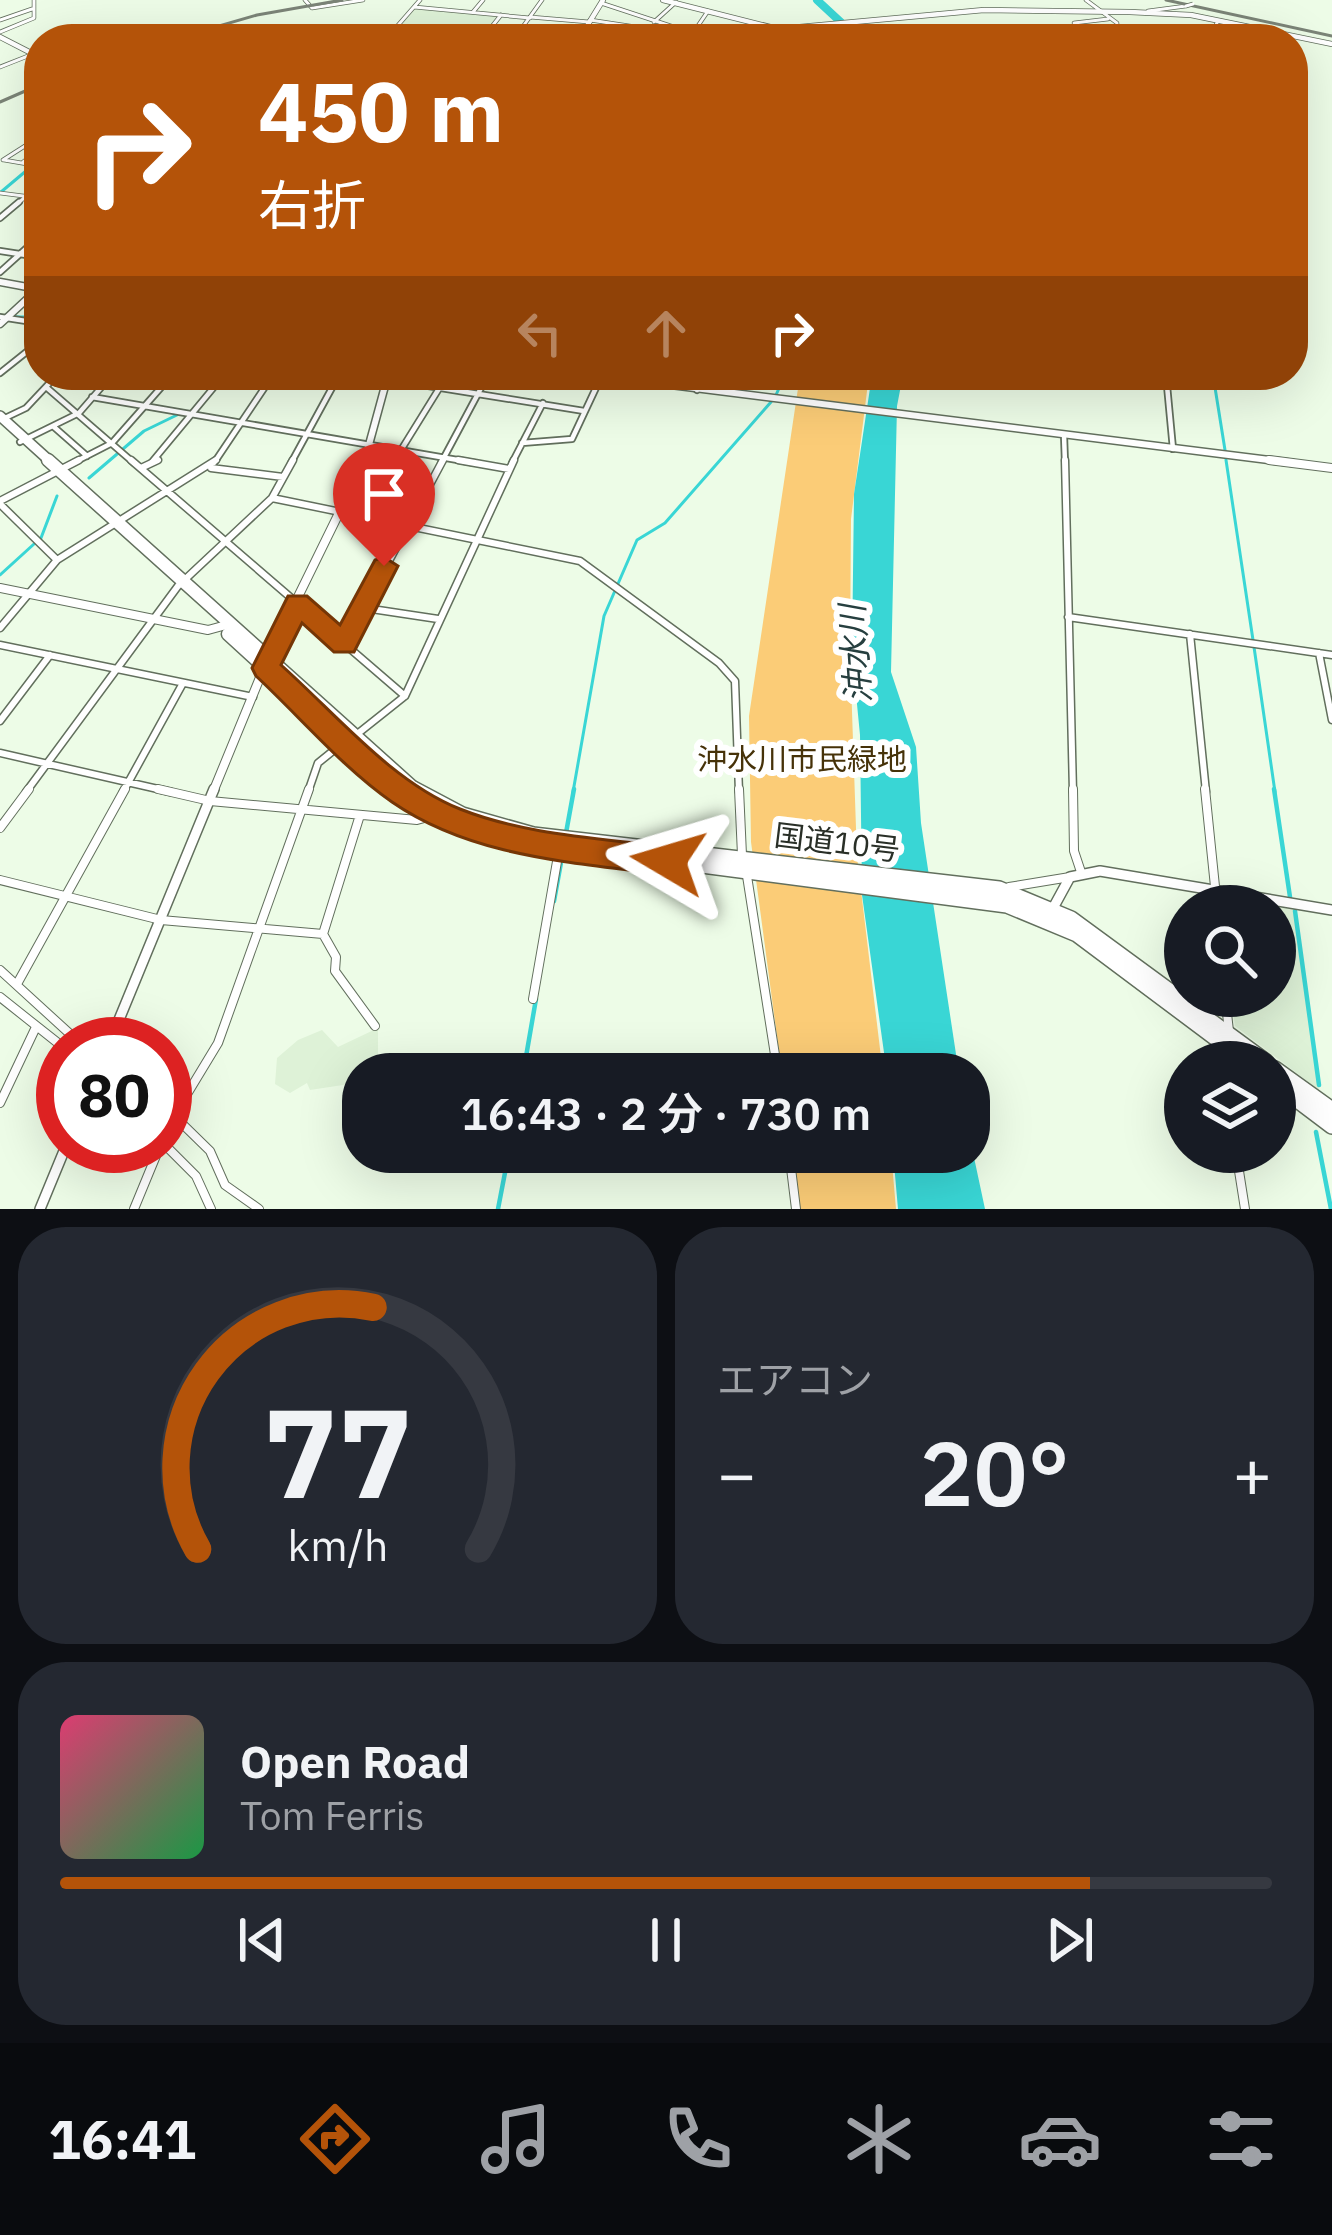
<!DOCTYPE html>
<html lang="ja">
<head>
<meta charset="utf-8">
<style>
  :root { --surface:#171b24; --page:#242831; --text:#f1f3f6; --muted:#9ea1a6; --line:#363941; --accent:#b45309 }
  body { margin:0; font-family:"IBM Plex Sans","Noto Sans JP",sans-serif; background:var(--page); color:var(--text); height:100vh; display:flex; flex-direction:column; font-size:45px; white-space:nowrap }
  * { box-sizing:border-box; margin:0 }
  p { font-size:39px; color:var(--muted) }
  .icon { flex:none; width:66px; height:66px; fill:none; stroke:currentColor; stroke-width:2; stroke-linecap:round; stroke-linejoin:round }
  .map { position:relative; height:1209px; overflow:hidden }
  .sheet { display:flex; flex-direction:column; gap:18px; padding:18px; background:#0d0f14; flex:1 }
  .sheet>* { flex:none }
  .guide { position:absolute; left:24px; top:24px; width:1284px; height:366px; border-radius:48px; box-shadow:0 12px 48px #0002; background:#b45309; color:#fff; overflow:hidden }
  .buttons { position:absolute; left:1164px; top:885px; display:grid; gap:24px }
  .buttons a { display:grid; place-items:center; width:132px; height:132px; border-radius:50%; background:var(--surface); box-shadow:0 12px 48px #0002; font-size:60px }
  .speed { position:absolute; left:36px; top:1017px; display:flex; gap:24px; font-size:60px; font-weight:700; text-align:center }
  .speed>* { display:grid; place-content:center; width:156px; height:156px; border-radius:50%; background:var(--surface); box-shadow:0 12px 48px #0002; line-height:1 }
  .speed .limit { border:18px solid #d22; background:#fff; color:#111 }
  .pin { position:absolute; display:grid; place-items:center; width:102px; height:102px; color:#fff; margin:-123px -51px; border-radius:50% 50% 50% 0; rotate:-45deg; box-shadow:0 0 12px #0007 }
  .pin .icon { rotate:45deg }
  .me { position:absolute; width:132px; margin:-66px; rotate:277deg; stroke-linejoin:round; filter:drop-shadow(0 0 9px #0008) }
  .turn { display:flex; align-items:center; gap:42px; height:252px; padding:0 36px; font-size:54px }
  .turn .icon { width:156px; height:156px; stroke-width:2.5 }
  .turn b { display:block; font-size:84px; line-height:102px }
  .lanes { display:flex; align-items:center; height:114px; padding:0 36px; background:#0003; justify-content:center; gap:60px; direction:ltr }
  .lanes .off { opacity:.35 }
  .big { font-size:90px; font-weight:600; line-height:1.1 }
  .sheet .card { flex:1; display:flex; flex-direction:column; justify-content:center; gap:18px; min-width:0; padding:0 42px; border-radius:48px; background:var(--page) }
  .sheet .dial { align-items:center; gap:0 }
  .dial svg { height:312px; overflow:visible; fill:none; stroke:var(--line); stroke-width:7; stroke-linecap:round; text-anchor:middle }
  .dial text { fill:var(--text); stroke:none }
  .song { display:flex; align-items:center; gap:36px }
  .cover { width:144px; height:144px; border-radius:18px; background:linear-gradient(135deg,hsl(340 70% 55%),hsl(140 70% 35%)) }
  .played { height:12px; border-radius:6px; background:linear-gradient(90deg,var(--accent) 85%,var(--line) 85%) }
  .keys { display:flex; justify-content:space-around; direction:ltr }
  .heat { display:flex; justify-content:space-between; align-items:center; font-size:66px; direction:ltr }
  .sheet .tiles { flex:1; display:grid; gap:18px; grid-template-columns:1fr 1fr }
  .card:last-child { grid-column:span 2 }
  .trip { position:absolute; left:342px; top:1053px; width:648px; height:120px; border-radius:48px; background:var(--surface); box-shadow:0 12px 48px #0002; font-weight:600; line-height:120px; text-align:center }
  .dock { display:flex; height:192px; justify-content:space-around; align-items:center; background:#090b0e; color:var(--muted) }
  .dock .icon { width:84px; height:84px }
  .dock .on { color:var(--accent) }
  .dock b { font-size:54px; color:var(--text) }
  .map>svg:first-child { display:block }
  .built { fill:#def2d7 }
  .green { fill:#fbcc77 }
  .water { fill:#39d6d5 }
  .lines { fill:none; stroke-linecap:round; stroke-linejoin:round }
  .stream-far1 { stroke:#39d6d5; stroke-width:3 }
  .stream { stroke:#39d6d5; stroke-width:4.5 }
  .river { stroke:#39d6d5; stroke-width:8 }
  .street-far3-casing { stroke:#626f5d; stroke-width:4.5 }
  .street-far2-casing { stroke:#626f5d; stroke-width:8 }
  .street-far1-casing { stroke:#626f5d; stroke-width:9 }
  .street-casing { stroke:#626f5d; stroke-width:10 }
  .secondary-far3-casing { stroke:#626f5d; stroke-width:6 }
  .secondary-far2-casing { stroke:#626f5d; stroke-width:9 }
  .secondary-far1-casing { stroke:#626f5d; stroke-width:10 }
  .secondary-casing { stroke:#626f5d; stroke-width:12 }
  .highway-far2-casing { stroke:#626f5d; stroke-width:12 }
  .highway-far1-casing { stroke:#626f5d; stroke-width:15 }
  .highway-casing { stroke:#626f5d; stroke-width:18 }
  .street-far3 { stroke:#fff; stroke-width:3 }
  .street-far2 { stroke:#fff; stroke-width:4.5 }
  .street-far1 { stroke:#fff; stroke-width:6 }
  .street { stroke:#fff; stroke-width:8 }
  .secondary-far3 { stroke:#fff; stroke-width:4.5 }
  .secondary-far2 { stroke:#fff; stroke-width:6 }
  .secondary-far1 { stroke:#fff; stroke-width:8 }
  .secondary { stroke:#fff; stroke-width:9 }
  .highway-far2 { stroke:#fff; stroke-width:9 }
  .highway-far1 { stroke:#fff; stroke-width:12 }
  .highway { stroke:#fff; stroke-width:15 }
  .rail { stroke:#7b8477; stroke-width:3 }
  .street-bridge-casing { stroke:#626f5d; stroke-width:4.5; stroke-linecap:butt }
  .street-bridge { stroke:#fff; stroke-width:3 }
  .route { fill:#b45309; stroke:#753606; stroke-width:3 }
  .labels { text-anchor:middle; stroke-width:12; stroke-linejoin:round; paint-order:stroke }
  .park-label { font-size:30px; fill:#463209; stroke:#fff }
  .street-label { font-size:30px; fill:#292f27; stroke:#fff }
  .water-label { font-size:33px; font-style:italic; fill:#263f3f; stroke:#fff }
</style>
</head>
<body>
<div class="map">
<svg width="1332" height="1209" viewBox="0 0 1332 1209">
  <rect width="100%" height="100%" fill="#edfce7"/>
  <!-- built -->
  <path class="built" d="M416,8L497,16L480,39L395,32Z
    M1275,906L1293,909L1319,1090L1235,1026L1231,996H1275Z
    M378,1028V1055L356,1083L310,1090L307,1083L290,1093L275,1084L277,1058L298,1040L322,1030L338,1047Z"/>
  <!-- green -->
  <path class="green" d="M800,375H869L851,519L850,653L857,857L883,1074H782L751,842L749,716Z
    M792,1152H891L896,1209H799Z"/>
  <!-- water -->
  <path class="water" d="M872,375H903L897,406L891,672L916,747L921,823L959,1074H887L862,895L860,735L852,653L854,494Z
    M969,1134L985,1209H898L893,1152H969Z"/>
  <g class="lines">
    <!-- stream-far1 -->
    <path class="stream-far1" d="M1,192L39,160
      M15,317H39
      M1213,375L1225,450
      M209,390L220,375
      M776,395L785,375
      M1226,460L1253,640
      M89,478L144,431L179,414
      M41,538L57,496
      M0,575L34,544
      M1254,647L1275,792
      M573,792L604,616L637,540L665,523L771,402"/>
    <!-- stream -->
    <path class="stream" d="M1274,789L1290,897
      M566,833L574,789
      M554,901L562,857
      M1295,911L1319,1085
      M523,1074L536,999
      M1316,1132L1331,1209
      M498,1209L509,1152"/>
    <!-- river -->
    <path class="river" d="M817,0L859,39"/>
    <!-- street-far3 casing -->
    <g class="street-far3-casing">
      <path id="street-far3" d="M305,0L312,8L363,0
        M1086,0L1117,23V39
        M601,3L692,33
        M414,7L530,18
        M1148,11L1186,6
        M473,12L483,0
        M530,17L589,22
        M0,20L32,9
        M590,20L636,27L631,39
        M654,22L676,2
        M1074,23L1108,19
        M0,32L34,18V0
        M390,35L436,39
        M581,35L629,39
        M1210,36L1218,21
        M386,39L420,0
        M482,39L501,15
        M514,39L542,0
        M689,39L708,11
        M752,39L757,27
        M0,67L33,54
        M3,160L39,137
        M4,160L39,166
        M23,162L39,150
        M0,193L39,198
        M16,205L39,185"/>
    </g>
    <!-- street-far2 casing -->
    <g class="street-far2-casing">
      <path id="street-far2" d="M0,218L19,202
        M0,251L39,257
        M0,272L39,237
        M0,317L39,323
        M0,373L39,342
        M360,375L584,411
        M1166,375L1173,449
        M46,387L134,463
        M697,390L706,375
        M92,397L475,463
        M5,418L26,408L57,375
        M54,427L87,456
        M1064,435L1065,463
        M20,442L79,413L112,375
        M522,443L572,439L602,375
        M401,450L440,387
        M73,463L112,443L172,375
        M151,463L224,375
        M214,463L273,375
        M291,463L339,375
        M441,463L488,375
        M512,463L543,403"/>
    </g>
    <!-- street-far1 casing -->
    <g class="street-far1-casing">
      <path id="street-far1" d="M131,460L405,696
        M458,460L509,469
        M1065,460L1073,792
        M141,468L158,460
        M211,468L283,477
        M272,498L580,561L719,663L735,681L739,792
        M0,501L79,460
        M0,504L57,560
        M365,608L438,619
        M1068,617L1332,655
        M0,628L57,560L216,460
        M1190,634L1206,792
        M0,645L253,697
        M344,645L443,460
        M1319,653L1332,720
        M0,721L50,655
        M356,735L405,696L514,460
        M0,753L171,792
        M26,792L178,586L272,498L293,460
        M123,792L183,683
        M308,792L318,763L344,742"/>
    </g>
    <!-- street casing -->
    <g class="street-casing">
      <path id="street" d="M158,789L210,801L417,820L439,814
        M739,789L742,855
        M1073,789L1074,851L1081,872
        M1205,789L1217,906
        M360,815L323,934L336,957L335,971L375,1026
        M0,828L29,789
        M747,876L778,1074
        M0,880L161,920L323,934
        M1009,887L1070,877
        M0,970L81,1044
        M17,984L125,789
        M1225,996L1229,1031
        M0,997L63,1047
        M533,999L559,850
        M0,1103L36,1027
        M165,1107L210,1151L225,1185L259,1209
        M175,1114L218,1043L309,789
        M165,1145L196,1176L211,1209
        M789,1152L796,1209
        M1236,1152L1245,1209
        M134,1209L160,1146"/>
    </g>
    <!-- secondary-far3 casing -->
    <g class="secondary-far3-casing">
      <path id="secondary-far3" d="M663,0L778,29L984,10L1130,12L1191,15L1332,44
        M0,37L39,57
        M579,39L603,0"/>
    </g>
    <!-- secondary-far2 casing -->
    <g class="secondary-far2-casing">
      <path id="secondary-far2" d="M0,282L38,289
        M0,324L39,288
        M591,375L1293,463
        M364,463L388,375"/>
    </g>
    <!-- secondary-far1 casing -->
    <g class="secondary-far1-casing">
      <path id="secondary-far1" d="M1269,460L1332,468
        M0,588L208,630L230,624
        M213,792L268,658L365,460"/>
    </g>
    <!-- secondary casing -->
    <g class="secondary-casing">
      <path id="secondary" d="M1052,910L1070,877L1100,871L1332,910
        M109,1044L214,789
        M40,1209L66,1146"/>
    </g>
    <!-- highway-far2 casing -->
    <g class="highway-far2-casing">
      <path id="highway-far2" d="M0,416L52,463"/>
    </g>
    <!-- highway-far1 casing -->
    <g class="highway-far1-casing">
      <path id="highway-far1" d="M48,460L418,792
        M228,634L385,778"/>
    </g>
    <!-- highway casing -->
    <g class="highway-casing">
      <path id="highway" d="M413,789L462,815L533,835L999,889L1071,919L1266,1062
        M534,843L1007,905L1077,934L1248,1062
        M1275,1069L1332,1110
        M1275,1083L1332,1126"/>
    </g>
    <!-- street-far3 -->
    <use href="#street-far3" class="street-far3"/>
    <!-- street-far2 -->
    <use href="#street-far2" class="street-far2"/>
    <!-- street-far1 -->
    <use href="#street-far1" class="street-far1"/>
    <!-- street -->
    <use href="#street" class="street"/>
    <!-- secondary-far3 -->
    <use href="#secondary-far3" class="secondary-far3"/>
    <!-- secondary-far2 -->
    <use href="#secondary-far2" class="secondary-far2"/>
    <!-- secondary-far1 -->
    <use href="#secondary-far1" class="secondary-far1"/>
    <!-- secondary -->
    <use href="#secondary" class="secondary"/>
    <!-- highway-far2 -->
    <use href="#highway-far2" class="highway-far2"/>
    <!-- highway-far1 -->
    <use href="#highway-far1" class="highway-far1"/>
    <!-- highway -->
    <use href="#highway" class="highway"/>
    <!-- rail -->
    <path class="rail" d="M1166,0L1332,36
      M174,39L257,15L342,0
      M0,102L39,85"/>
    <!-- street-bridge casing -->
    <g class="street-bridge-casing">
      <path id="street-bridge" d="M1186,6L1193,4"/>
    </g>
    <!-- street-bridge -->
    <use href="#street-bridge" class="street-bridge"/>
  </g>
  <!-- route -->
  <path class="route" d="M384,557L398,566L354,652H334L302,623L281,665C336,714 392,782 460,809C525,835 600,838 668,847L680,851L685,861L680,871L668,875C574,862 473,858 392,802C343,768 300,717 256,676L252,668L288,596H307L340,625L375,560Z"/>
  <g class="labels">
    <!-- park labels -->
    <g class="park-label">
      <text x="802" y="770">沖水川市民緑地</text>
    </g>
    <!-- street labels -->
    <g class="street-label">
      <text transform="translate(837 843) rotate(7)" y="10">国道10号</text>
    </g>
    <!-- water labels -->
    <g class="water-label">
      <text transform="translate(855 654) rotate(-94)" y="12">沖水川</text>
    </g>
  </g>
</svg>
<div class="buttons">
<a><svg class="icon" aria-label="search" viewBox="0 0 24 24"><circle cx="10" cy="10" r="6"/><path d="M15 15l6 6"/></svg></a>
<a><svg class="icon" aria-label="layers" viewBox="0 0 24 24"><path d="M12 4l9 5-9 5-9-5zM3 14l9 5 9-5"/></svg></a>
</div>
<div class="speed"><div class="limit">80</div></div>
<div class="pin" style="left:384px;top:566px;background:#d93025"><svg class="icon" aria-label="arrive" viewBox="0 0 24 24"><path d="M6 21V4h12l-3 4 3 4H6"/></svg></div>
<svg class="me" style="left:668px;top:861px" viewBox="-20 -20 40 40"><path d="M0-17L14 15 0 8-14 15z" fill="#b45309" stroke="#fff" stroke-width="4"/></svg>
<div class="trip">16:43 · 2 分 · 730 m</div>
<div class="guide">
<div class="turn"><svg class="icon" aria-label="right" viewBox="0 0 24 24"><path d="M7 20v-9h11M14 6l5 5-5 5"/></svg><div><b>450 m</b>右折</div></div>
<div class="lanes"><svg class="icon off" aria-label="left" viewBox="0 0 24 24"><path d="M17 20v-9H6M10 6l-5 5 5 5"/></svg><svg class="icon off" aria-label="ahead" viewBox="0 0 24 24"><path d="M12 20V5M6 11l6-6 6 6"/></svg><svg class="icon" aria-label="right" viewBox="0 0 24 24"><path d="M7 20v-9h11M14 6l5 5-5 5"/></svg></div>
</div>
</div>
<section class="sheet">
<div class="tiles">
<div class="card dial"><svg viewBox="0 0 100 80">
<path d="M14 69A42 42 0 1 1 86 69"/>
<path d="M14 69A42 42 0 0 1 59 7" stroke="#b45309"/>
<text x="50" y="56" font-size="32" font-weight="700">77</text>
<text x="50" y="72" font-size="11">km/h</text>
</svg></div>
<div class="card"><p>エアコン</p>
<div class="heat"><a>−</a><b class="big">20°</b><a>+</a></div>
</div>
<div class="card">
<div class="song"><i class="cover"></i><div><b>Open Road</b><p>Tom Ferris</p></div></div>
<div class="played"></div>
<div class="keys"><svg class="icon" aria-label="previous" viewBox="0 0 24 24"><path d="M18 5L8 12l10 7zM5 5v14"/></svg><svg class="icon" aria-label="pause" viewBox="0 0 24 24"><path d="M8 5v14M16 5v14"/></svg><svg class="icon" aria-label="next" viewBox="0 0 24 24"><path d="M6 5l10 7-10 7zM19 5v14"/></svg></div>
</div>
</div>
</section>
<nav class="dock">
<b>16:41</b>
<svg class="icon on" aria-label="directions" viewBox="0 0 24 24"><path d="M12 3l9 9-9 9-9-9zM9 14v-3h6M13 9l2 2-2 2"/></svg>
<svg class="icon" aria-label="music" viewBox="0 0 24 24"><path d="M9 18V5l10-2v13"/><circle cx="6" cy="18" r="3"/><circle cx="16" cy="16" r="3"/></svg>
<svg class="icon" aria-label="phone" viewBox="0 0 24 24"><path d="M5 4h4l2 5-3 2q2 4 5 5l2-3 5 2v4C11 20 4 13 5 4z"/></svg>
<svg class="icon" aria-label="climate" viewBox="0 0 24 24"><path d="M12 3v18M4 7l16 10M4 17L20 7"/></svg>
<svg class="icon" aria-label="car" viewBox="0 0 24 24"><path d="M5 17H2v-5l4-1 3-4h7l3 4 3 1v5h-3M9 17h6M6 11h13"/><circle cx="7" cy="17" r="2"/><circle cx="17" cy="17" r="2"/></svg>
<svg class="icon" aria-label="filters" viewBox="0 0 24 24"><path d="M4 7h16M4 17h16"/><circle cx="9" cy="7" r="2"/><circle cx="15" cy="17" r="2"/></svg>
</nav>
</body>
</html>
